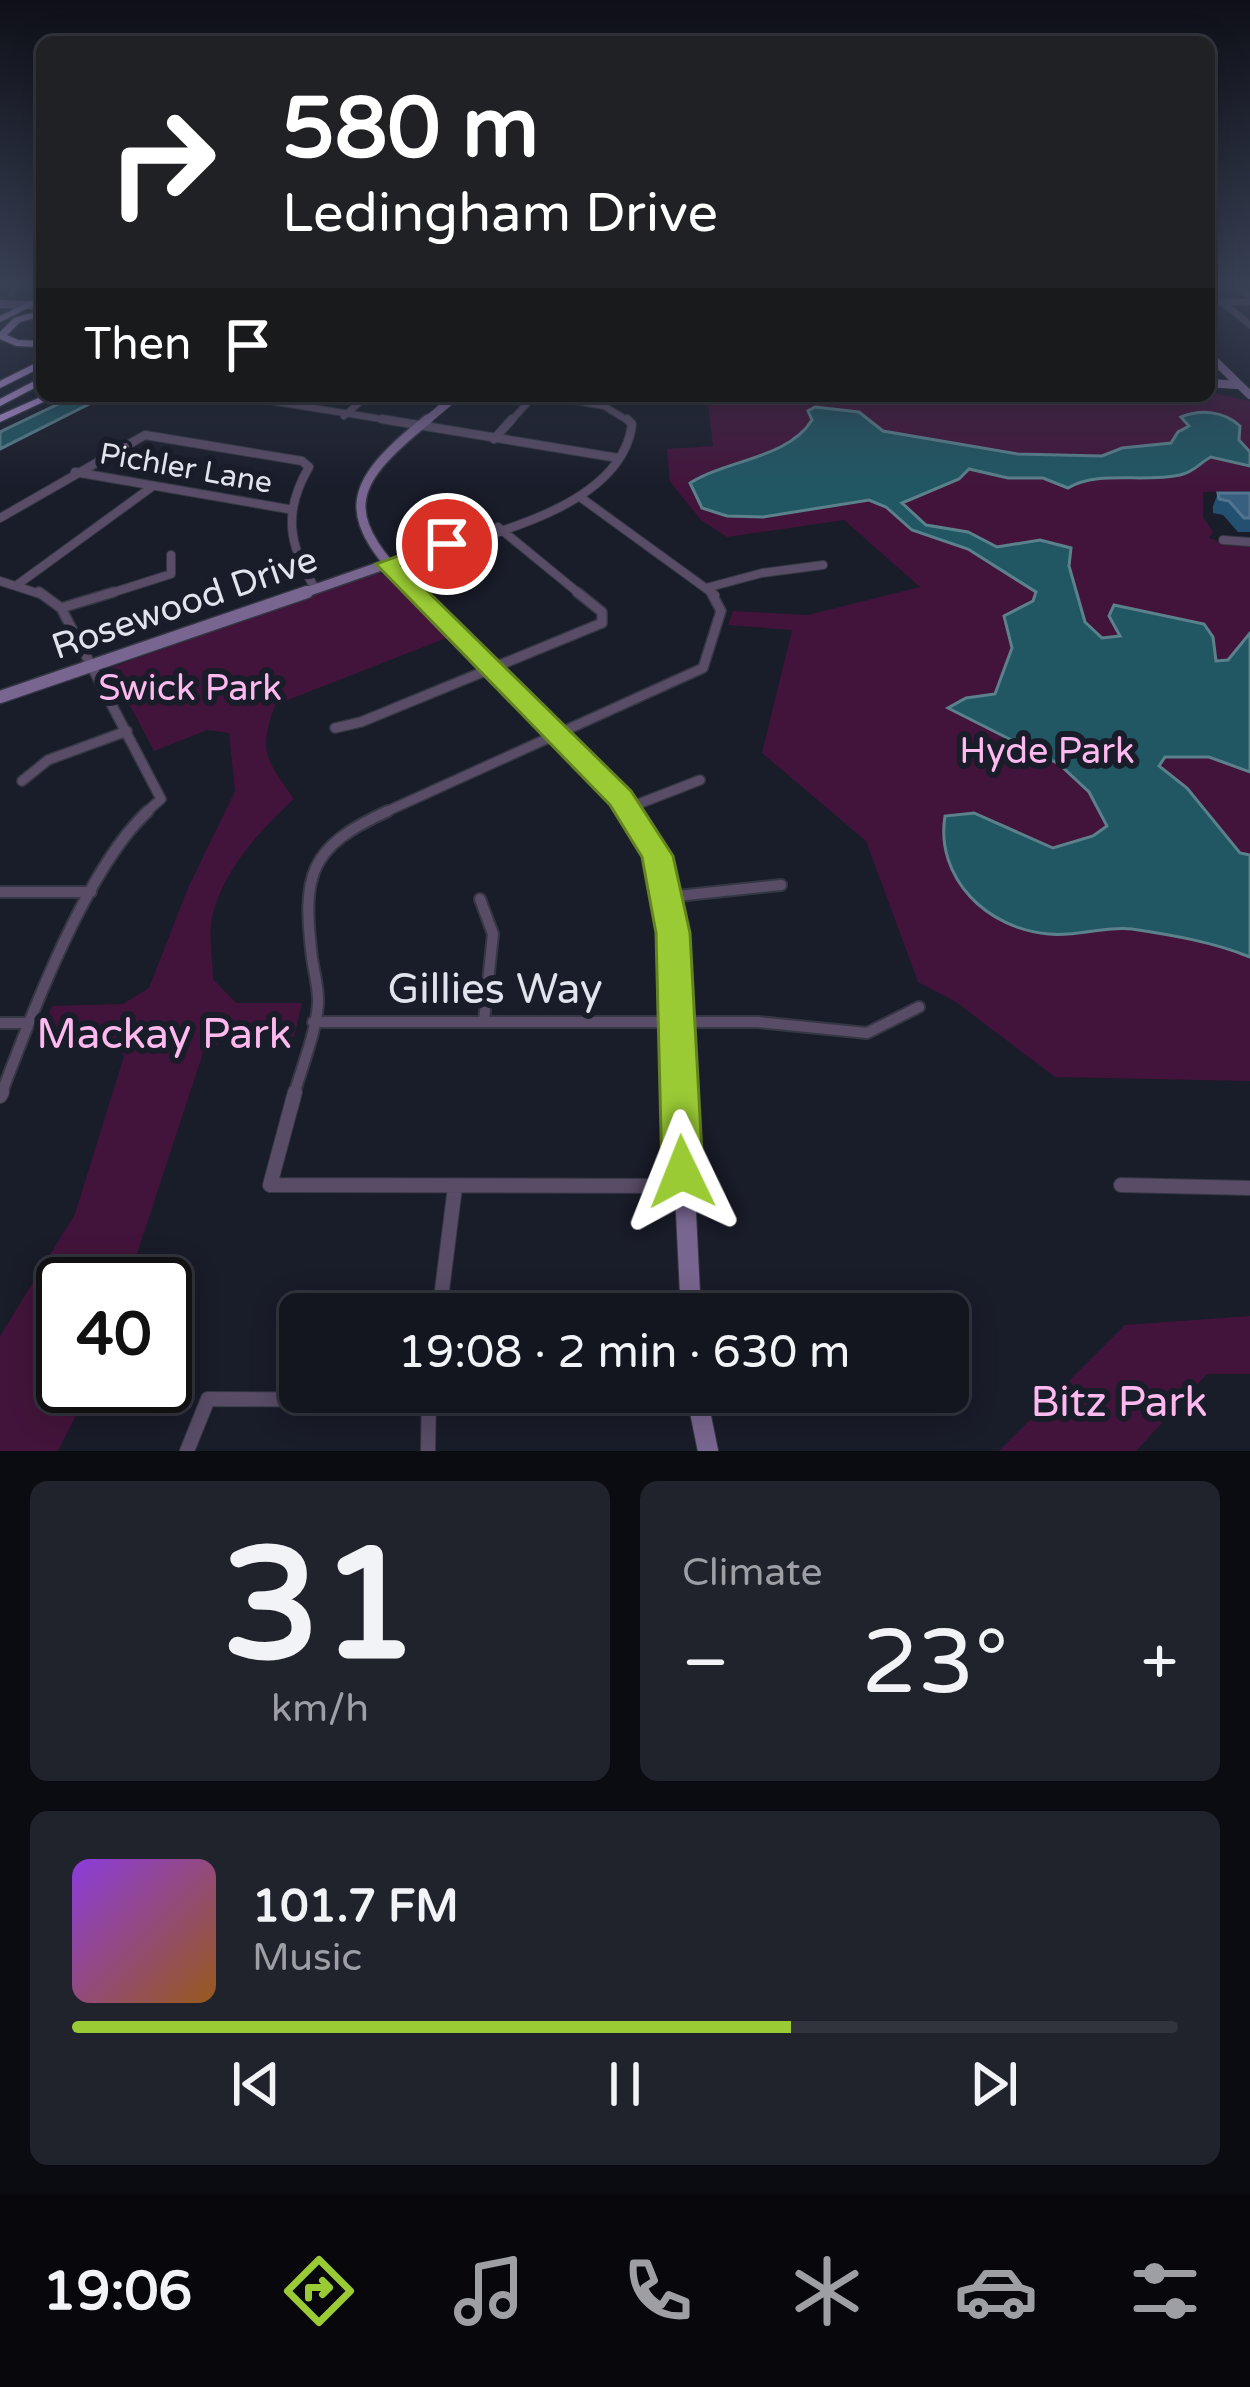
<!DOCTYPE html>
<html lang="en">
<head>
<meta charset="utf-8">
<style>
  :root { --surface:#13151f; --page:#20222c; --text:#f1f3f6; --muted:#9d9fa4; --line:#32343d; --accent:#9acb35 }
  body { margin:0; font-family:"Varela Round",sans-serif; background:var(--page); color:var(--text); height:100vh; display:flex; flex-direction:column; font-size:45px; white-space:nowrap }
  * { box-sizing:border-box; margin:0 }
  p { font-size:39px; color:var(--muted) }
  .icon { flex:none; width:66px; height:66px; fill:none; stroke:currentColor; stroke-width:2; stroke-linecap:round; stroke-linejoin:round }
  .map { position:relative; height:1451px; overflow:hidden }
  .details { display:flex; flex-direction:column; gap:30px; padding:30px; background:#0a0c11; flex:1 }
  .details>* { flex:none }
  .guide { position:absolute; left:36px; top:36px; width:1179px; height:366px; border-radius:18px; box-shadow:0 6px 30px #0003,0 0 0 3px var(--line); background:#202124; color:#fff; overflow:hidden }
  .speed { position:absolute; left:36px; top:1257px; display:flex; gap:24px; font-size:60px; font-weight:700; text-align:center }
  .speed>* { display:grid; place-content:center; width:156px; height:156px; border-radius:50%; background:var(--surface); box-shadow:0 6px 30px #0003,0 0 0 3px var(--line); line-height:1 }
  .speed .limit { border:6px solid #111; border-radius:18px; background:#fff; color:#111 }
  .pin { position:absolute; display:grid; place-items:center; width:102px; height:102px; color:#fff; margin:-51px; border:6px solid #fff; border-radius:50%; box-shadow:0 3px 12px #0007 }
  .me { position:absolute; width:132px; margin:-66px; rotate:358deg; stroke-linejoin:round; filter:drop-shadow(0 0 9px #0008) }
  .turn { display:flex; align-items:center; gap:42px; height:252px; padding:0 48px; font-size:54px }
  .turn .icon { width:156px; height:156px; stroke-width:2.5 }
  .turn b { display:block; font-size:84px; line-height:102px }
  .then { display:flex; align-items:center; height:114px; padding:0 48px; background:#0003; gap:24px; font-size:45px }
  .big { font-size:90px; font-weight:600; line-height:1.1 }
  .details .widget { flex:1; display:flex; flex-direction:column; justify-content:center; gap:18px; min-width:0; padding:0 42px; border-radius:18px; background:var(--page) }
  .details .dial { align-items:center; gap:0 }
  .dial b { font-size:156px; line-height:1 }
  .song { display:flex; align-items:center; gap:36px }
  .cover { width:144px; height:144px; border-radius:18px; background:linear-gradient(135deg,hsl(270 70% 55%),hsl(30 70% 35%)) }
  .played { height:12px; border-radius:6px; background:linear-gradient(90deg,var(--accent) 65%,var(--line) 65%) }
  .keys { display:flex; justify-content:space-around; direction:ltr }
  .heat { display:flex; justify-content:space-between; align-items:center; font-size:66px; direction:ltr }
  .details .tiles { flex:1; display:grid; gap:30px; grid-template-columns:1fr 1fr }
  .widget:last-child { grid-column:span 2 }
  .trip { position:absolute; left:279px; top:1293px; width:690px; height:120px; border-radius:18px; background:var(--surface); box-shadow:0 6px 30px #0003,0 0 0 3px var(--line); font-weight:600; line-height:120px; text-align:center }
  .menu { display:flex; height:192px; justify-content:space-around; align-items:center; background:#08080c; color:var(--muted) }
  .menu .icon { width:84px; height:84px }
  .menu .on { color:var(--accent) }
  .menu b { font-size:54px; color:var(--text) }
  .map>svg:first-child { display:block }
  .green { fill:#43143b }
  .water { fill:#215763; stroke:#5b818c; stroke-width:3 }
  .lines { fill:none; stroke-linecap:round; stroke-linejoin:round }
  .street-far4-casing { stroke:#353844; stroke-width:8 }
  .street-far3-casing { stroke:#353844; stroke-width:10 }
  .street-far2-casing { stroke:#353844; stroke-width:12 }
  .street-far1-casing { stroke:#353844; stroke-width:14 }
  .street-casing { stroke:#353844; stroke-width:16 }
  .secondary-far4-casing { stroke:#353844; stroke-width:9 }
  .secondary-far3-casing { stroke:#353844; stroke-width:12 }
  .secondary-far2-casing { stroke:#353844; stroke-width:15 }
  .secondary-far1-casing { stroke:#353844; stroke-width:18 }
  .secondary-casing { stroke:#353844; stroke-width:22 }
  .highway-casing { stroke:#353844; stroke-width:3 }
  .street-far4 { stroke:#584c66; stroke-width:6 }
  .street-far3 { stroke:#584c66; stroke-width:8 }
  .street-far2 { stroke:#584c66; stroke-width:9 }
  .street-far1 { stroke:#584c66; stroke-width:10 }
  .street { stroke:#584c66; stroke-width:14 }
  .secondary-far4 { stroke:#796690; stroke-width:8 }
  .secondary-far3 { stroke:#796690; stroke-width:9 }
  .secondary-far2 { stroke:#796690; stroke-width:12 }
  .secondary-far1 { stroke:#796690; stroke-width:15 }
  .secondary { stroke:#796690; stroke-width:20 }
  .highway { fill:#ab8cce; fill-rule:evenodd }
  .wall { fill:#234f71 }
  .building { fill:#385f7f; stroke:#527490; stroke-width:3 }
  .route { fill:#9acb35; stroke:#648422; stroke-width:3 }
  .labels { text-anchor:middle; stroke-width:12; stroke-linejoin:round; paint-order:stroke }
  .far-street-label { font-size:30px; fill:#e1e3ed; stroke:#191c29 }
  .street-label { font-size:36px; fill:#e1e3ed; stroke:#191c29 }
  .park-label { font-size:36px; fill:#feb9ee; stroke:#191c29 }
  .near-street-label { font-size:42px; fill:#e1e3ed; stroke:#191c29 }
  .near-park-label { font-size:42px; fill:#feb9ee; stroke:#191c29 }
</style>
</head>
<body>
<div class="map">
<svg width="1250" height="1451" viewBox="0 0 1250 1451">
  <rect width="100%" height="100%" fill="#191c29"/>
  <!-- green -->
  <path class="green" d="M1209,392L1250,401V491L1203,492V517L1213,532L1209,538L1229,546H1250V1081L1055,1077L956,1002L918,982L866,841L762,753L792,630L728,625L733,611L808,615L920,587L844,520L727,537L701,520L670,482L667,449L713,446L707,396Z
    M376,573L387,575L449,637L275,705C258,753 266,759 294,799C260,830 219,874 211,923C209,940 213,962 213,979L236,1003H302L294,1037H228L203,1053L127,1284H63V1386H91L58,1451H0V1336L75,1214L124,1056L115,1038H39L52,1006L123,1004L149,988L188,888L235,791L229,733L207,730L154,751L110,668Z
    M1250,1316V1374H1207L1136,1451H999L1125,1325Z"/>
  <!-- water -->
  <path class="water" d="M75,396H105L0,449V432Z
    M815,407L859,412L883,431L1018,454L1102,456L1122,448L1171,443L1178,432L1189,426L1181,417C1201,409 1224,411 1240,426L1239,440L1250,452V466L1211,457C1199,463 1196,471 1180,475C1143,483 1098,470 1068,488L1043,478H1008L969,469L959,479L902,503L926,525L968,532L997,547L1040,540L1071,548L1069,566L1085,622L1102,638L1120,636L1109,616L1114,605L1204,624L1213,637L1216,661L1228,660L1250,633V772L1209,757H1165L1159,766L1187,788L1240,853L1250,855V957C1213,942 1172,935 1132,929C1104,926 1076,937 1049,934C987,929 935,878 945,816L974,813L1053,848L1093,836L1107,826L1089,792L1059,764L948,708L966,698L995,694L1012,648L1004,616L1033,601L1036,592L968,549L912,530L886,507L869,500L763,517L727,516L702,508L690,483C726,460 789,458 812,420L808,411Z"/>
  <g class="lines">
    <!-- street-far4 casing -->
    <g class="street-far4-casing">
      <path id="street-far4" d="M1238,286L1250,296
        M10,293L19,286
        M1209,302H1250
        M1222,302L1250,325
        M547,396L604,406L630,422
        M264,400L400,422
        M344,416L367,396
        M510,422L534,396"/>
    </g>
    <!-- street-far3 casing -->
    <g class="street-far3-casing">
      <path id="street-far3" d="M382,419L618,458
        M494,439L512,419
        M75,472L288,509
        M580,497L715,595
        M0,518L145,435L302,461L309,467C283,511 288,545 315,588
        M498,527L581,595
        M1223,540L1250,542
        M387,564C460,540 621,516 632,424L627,419
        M0,581L43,595
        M17,585L153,486
        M706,588L762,573L823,565
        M105,595L171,574V555"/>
    </g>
    <!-- street-far2 casing -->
    <g class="street-far2-casing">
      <path id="street-far2" d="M39,592L61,608L161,799L144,814
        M61,608L114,592
        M335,728L361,722L602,623V612L577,592
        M22,781L48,760L127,731
        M628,808L700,780
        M381,814L703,668L721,611L711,592"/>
    </g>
    <!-- street-far1 casing -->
    <g class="street-far1-casing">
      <path id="street-far1" d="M0,892H91
        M668,897L781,885
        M480,899L493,934L484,1020
        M313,1022H758L867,1033L919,1007
        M0,1023H28
        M1,1095C31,1015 87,867 148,811
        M294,1095C302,1066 316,1033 318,1004C319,990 314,972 312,958C302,875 308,847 388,811"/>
    </g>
    <!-- street casing -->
    <g class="street-casing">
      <path id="street" d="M295,1092L270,1185L683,1186
        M0,1096L2,1092
        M1121,1185L1250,1188
        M439,1314L455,1187
        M187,1451L208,1399L428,1400
        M428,1451L429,1392"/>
    </g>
    <!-- secondary-far4 casing -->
    <g class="secondary-far4-casing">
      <path id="secondary-far4" d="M0,304L42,306
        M1209,355L1250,395
        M1209,383L1238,385
        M425,422L456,396"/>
    </g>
    <!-- secondary-far3 casing -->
    <g class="secondary-far3-casing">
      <path id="secondary-far3" d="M298,595L387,564
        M417,595C339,516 342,488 428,419"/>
    </g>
    <!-- secondary-far2 casing -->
    <g class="secondary-far2-casing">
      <path id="secondary-far2" d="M414,592L620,798L630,814
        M0,697L307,592"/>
    </g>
    <!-- secondary-far1 casing -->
    <g class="secondary-far1-casing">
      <path id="secondary-far1" d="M628,811L657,856L673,933L681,1095"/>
    </g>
    <!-- secondary casing -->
    <g class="secondary-casing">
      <path id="secondary" d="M680,1092L691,1314
        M696,1392L708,1451"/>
    </g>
    <!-- highway casing -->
    <g class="highway-casing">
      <path id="highway" d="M31,301L38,303L0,322V316Z
        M42,310V316L20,322L7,335L18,340L42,341V347L16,346L0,339V332L14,318Z
        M42,360V367L0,388V381Z
        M42,377V384L0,406V399Z
        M43,396H56L0,422V415Z"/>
    </g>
    <!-- street-far4 -->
    <use href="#street-far4" class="street-far4"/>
    <!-- street-far3 -->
    <use href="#street-far3" class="street-far3"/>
    <!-- street-far2 -->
    <use href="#street-far2" class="street-far2"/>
    <!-- street-far1 -->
    <use href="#street-far1" class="street-far1"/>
    <!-- street -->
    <use href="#street" class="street"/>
    <!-- secondary-far4 -->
    <use href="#secondary-far4" class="secondary-far4"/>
    <!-- secondary-far3 -->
    <use href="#secondary-far3" class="secondary-far3"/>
    <!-- secondary-far2 -->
    <use href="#secondary-far2" class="secondary-far2"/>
    <!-- secondary-far1 -->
    <use href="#secondary-far1" class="secondary-far1"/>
    <!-- secondary -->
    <use href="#secondary" class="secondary"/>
    <!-- highway -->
    <use href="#highway" class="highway"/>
  </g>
  <!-- wall -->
  <path class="wall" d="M1218,493H1250V532H1238L1223,515L1213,513V506Z"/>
  <!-- building -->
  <path class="building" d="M1218,493H1250V518H1244L1229,501L1219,499Z"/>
  <!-- sky -->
  <linearGradient id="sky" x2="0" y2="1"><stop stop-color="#0e0f17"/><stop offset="0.58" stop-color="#384054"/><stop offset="1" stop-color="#384054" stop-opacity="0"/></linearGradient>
  <rect width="1250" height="489" fill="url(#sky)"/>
  <!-- route -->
  <path class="route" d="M447,538L455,540V549L402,566L631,791L673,856L690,933L703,1172L697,1186L682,1191L668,1186L662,1172L656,933L642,857L610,805L376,564Z"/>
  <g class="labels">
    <!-- far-street labels -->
    <g class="far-street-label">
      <text transform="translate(186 468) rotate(10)" y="10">Pichler Lane</text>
    </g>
    <!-- street labels -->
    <g class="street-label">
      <text transform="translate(184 602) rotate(-19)" y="13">Rosewood Drive</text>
    </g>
    <!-- park labels -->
    <g class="park-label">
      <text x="190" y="700">Swick Park</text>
      <text x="1047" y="763">Hyde Park</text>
    </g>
    <!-- near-street labels -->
    <g class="near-street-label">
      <text x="495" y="1003">Gillies Way</text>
    </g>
    <!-- near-park labels -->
    <g class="near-park-label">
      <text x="164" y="1048">Mackay Park</text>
      <text x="1119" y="1416">Bitz Park</text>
    </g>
  </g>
</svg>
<div class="speed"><div class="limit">40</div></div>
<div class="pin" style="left:447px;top:544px;background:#d93025"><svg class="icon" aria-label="arrive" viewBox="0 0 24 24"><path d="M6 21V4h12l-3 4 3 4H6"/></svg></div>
<svg class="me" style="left:682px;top:1172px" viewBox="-20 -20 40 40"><path d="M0-17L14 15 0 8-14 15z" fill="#9acb35" stroke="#fff" stroke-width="4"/></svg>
<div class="trip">19:08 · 2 min · 630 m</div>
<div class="guide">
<div class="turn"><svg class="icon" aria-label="right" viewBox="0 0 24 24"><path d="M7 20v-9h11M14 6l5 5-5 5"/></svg><div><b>580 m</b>Ledingham Drive</div></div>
<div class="then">Then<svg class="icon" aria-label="arrive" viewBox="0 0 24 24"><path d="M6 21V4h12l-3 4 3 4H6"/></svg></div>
</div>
</div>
<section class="details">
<div class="tiles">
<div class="widget dial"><b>31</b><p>km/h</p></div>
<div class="widget"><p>Climate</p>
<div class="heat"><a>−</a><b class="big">23°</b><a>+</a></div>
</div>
<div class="widget">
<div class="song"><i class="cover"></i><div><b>101.7 FM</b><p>Music</p></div></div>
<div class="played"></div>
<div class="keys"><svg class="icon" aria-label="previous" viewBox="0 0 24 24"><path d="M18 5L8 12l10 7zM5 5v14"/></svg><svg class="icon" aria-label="pause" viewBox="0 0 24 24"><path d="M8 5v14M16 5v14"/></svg><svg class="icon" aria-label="next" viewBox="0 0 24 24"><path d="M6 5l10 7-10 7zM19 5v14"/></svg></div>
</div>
</div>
</section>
<nav class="menu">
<b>19:06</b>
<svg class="icon on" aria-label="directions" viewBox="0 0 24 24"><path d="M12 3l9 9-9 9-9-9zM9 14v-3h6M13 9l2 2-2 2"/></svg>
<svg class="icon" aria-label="music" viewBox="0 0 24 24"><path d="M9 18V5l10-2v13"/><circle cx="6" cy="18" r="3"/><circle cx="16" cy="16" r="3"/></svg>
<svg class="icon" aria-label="phone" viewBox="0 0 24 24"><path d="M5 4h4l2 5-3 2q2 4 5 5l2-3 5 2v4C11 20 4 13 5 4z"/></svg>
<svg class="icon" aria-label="climate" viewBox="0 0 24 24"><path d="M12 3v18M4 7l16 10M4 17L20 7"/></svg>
<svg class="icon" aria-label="car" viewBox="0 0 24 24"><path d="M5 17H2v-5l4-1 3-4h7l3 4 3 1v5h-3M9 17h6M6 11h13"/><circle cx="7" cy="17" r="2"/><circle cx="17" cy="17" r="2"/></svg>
<svg class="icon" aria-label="filters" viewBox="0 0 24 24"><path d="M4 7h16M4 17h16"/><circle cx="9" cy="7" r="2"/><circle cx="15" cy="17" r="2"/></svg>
</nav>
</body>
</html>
